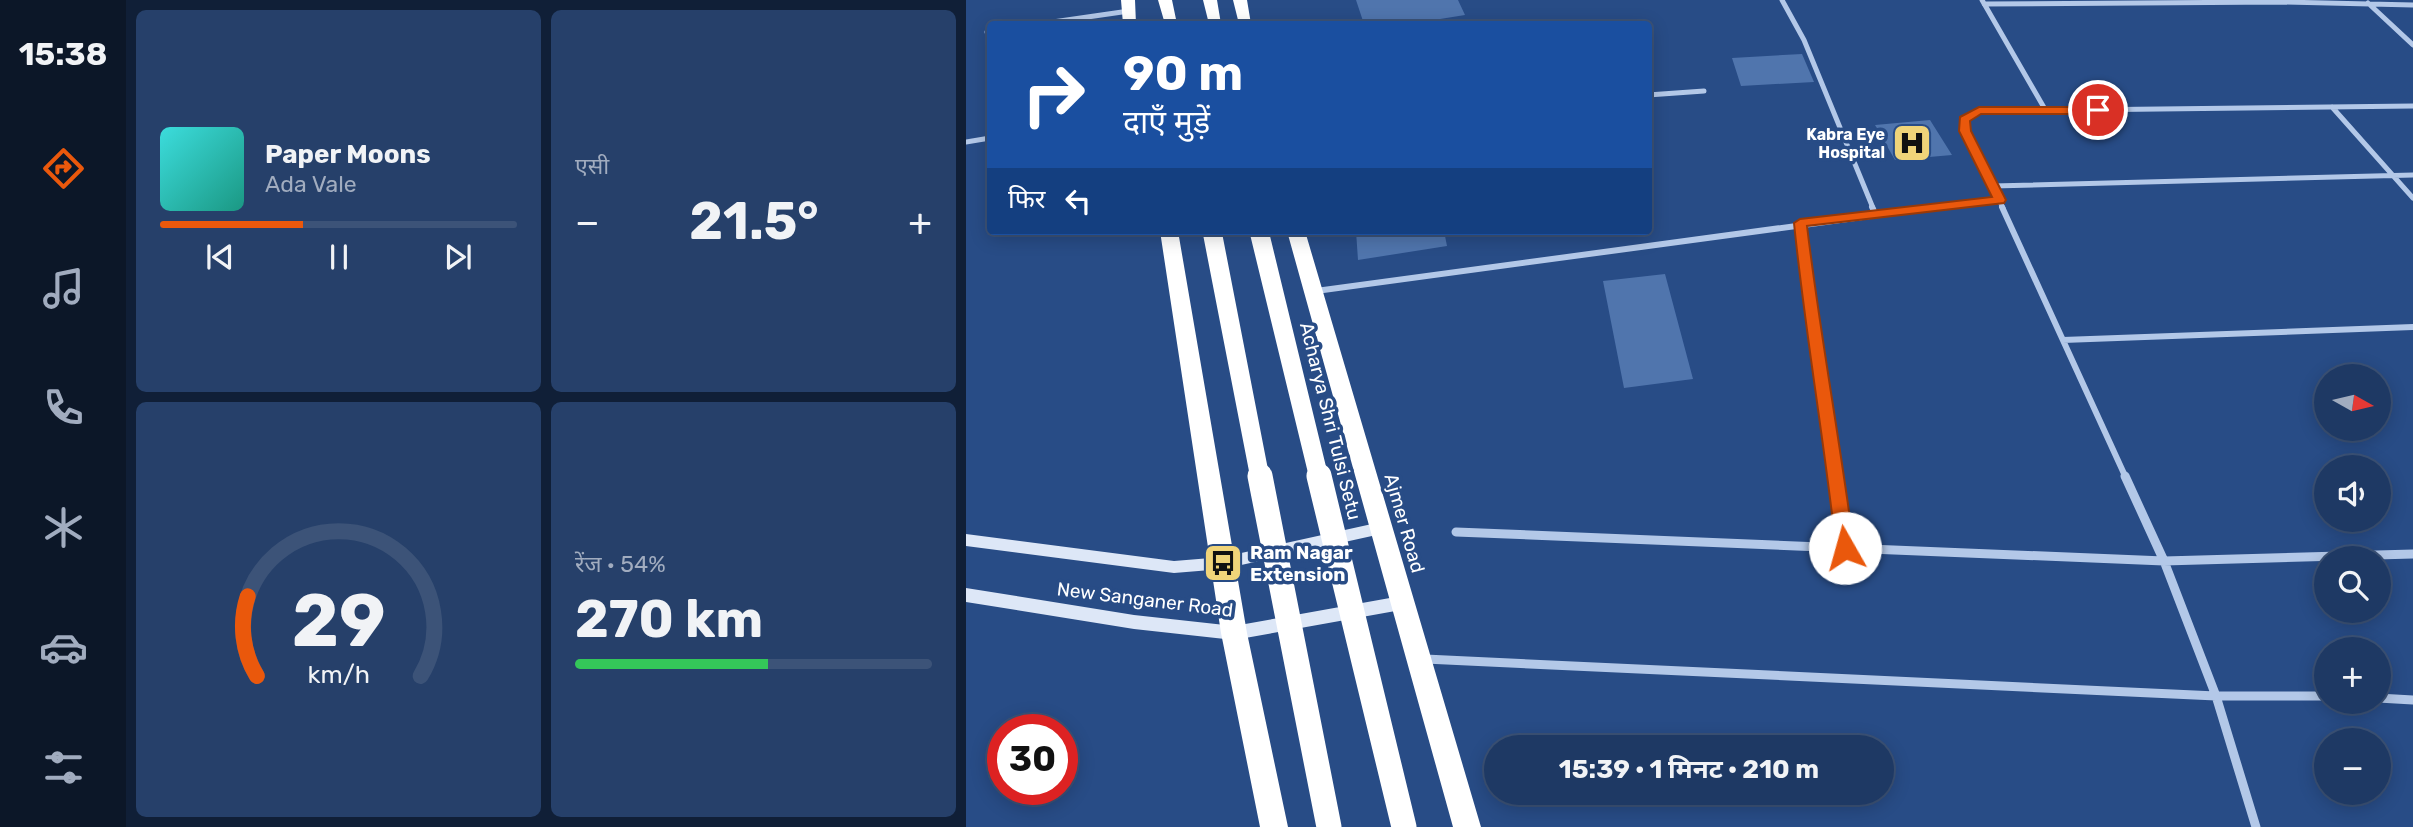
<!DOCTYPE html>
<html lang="hi">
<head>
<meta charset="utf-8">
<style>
  :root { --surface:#1e3964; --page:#26406a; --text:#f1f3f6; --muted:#a1acbf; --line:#3c5378; --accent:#ea580c }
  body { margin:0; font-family:Rubik,"Noto Sans Devanagari",sans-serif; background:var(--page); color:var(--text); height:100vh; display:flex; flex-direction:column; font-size:26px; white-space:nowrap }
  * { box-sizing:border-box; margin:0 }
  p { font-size:23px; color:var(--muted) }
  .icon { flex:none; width:38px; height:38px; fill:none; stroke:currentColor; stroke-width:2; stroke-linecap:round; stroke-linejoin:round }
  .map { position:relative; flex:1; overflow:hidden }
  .sheet { display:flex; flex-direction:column; gap:10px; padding:10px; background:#101f37; width:840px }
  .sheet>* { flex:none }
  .guide { position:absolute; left:21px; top:21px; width:665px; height:214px; border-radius:7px; box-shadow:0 4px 18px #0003,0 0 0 2px var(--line); background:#1a4fa0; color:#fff; overflow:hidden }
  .needle { width:46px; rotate:98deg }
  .controls { position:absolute; left:1348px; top:364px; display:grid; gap:14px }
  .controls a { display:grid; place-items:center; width:77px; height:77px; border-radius:50%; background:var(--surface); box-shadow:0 4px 18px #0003,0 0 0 2px var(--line); font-size:35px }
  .speed { position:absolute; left:21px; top:714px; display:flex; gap:14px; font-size:35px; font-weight:700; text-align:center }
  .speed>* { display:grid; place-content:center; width:91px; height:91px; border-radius:50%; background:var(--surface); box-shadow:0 4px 18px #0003,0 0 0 2px var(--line); line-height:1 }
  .speed .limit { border:10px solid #d22; background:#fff; color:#111 }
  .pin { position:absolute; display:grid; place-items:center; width:60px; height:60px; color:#fff; margin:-30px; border:4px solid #fff; border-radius:50%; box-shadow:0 2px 7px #0007 }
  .me { position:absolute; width:77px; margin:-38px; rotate:353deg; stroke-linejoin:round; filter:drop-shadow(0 0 5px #0008) }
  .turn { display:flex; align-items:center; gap:24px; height:147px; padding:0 21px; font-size:32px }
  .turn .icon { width:91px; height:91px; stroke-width:2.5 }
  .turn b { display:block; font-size:49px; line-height:60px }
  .then { display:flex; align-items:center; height:66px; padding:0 21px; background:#0003; gap:14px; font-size:26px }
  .big { font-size:52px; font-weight:700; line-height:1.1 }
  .sheet .card { flex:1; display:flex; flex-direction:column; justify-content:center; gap:10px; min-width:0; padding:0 24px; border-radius:10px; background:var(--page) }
  .sheet .dial { align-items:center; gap:0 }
  .dial svg { height:182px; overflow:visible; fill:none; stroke:var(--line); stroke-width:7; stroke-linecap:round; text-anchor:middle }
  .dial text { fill:var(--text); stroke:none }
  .song { display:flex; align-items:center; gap:21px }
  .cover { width:84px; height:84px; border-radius:10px; background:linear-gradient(135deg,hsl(180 70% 55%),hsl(170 70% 35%)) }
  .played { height:7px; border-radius:4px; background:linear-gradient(90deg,var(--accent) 40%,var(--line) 40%) }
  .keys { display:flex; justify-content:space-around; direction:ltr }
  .heat { display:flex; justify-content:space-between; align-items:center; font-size:38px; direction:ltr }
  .charge { height:10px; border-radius:5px; background:linear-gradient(90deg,#34c759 54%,var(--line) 0) }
  .sheet .tiles { flex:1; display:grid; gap:10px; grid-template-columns:repeat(2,1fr) }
  .trip { position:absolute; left:518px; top:735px; width:410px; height:70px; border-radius:35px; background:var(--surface); box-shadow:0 4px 18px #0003,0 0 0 2px var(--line); font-weight:700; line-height:70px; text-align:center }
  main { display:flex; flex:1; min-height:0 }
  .menu { display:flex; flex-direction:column; width:126px; justify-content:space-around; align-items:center; background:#0c1728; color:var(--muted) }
  .menu .icon { width:49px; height:49px }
  .menu .current { color:var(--accent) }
  .menu b { font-size:32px; color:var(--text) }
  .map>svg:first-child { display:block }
  .building { fill:#5075ad }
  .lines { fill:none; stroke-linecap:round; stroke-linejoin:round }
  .street-far2 { stroke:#b3c8e8; stroke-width:5 }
  .street-far1 { stroke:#b3c8e8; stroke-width:6 }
  .street { stroke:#b3c8e8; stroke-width:9 }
  .secondary { fill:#dde7f7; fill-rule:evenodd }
  .highway { fill:#fff; fill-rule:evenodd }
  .highway-bridge-far1 { stroke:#fff; stroke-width:19 }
  .highway-bridge { stroke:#fff; stroke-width:25 }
  .route { fill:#ea580c; stroke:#983908; stroke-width:2 }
  .labels { text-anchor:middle; stroke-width:7; stroke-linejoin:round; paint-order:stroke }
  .far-poi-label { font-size:16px; font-weight:bold; fill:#fff; stroke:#284c86; text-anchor:end }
  .street-label { font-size:19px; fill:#fff; stroke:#284c86 }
  .poi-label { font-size:19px; font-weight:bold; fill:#fff; stroke:#284c86; text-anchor:start }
</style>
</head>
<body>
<main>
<nav class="menu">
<b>15:38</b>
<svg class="icon current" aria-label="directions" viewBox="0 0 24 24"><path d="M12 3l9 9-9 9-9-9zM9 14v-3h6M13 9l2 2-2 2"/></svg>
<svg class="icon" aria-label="music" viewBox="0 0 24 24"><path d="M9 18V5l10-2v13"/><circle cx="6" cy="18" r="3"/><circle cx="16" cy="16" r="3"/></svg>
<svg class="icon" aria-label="phone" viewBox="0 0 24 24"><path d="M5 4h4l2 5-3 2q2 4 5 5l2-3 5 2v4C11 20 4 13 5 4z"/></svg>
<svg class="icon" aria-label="climate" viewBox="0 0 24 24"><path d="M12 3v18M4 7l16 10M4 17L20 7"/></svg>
<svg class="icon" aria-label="car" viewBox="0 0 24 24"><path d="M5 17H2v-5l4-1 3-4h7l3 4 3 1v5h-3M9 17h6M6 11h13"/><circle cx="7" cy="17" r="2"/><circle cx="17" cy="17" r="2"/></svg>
<svg class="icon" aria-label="filters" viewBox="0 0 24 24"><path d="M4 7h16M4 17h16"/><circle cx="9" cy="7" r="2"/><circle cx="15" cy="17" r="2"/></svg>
</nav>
<section class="sheet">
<div class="tiles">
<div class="card">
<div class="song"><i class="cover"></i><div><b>Paper Moons</b><p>Ada Vale</p></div></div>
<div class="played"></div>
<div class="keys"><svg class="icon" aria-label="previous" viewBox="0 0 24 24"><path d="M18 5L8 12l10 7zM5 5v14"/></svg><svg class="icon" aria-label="pause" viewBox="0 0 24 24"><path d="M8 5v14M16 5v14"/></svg><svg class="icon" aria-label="next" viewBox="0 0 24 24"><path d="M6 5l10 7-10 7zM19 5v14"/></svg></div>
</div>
<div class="card"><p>एसी</p>
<div class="heat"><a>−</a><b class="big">21.5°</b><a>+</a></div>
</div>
<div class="card dial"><svg viewBox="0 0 100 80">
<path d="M14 69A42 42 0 1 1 86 69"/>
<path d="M14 69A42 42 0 0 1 10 34" stroke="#ea580c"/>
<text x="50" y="56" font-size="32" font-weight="700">29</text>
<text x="50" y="72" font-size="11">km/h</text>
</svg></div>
<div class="card"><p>रेंज · 54%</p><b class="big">270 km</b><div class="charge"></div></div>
</div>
</section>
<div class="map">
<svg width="1447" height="827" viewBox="0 0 1447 827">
  <rect width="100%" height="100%" fill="#284c86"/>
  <!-- building -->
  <path class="building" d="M390,0H492L499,15L443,24H398Z
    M836,54L848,82L775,86L766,58Z
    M964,120L986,155L929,160L909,125Z
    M390,231H478L481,246L392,260Z
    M699,274L727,379L658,388L637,281Z"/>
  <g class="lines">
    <!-- street-far2 -->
    <path class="street-far2" d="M816,0L838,40L907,208
      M1016,0L1080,111
      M1402,3L1447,45
      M1018,4L1315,2L1447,5
      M73,24L163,11
      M454,24L469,22
      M21,32H24
      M682,95L738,91
      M1366,107L1447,198
      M0,142L24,138
      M1027,186L1447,175
      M953,208L1033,200
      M1037,208L999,131L998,120L1013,111L1447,106"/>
    <!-- street-far1 -->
    <path class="street-far1" d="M906,207L909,213
      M1036,207L1160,478
      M834,223L870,478
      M350,291L970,207
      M1097,340L1447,327"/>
    <!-- street -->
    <path class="street" d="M870,476L879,548
      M1159,476L1198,561L1250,696L1290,827
      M490,532L1198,561L1447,554
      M459,659L1250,696H1360
      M1412,698L1447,700"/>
    <!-- secondary -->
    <path class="secondary" d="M415,522L420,524L423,528L420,532L415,534L257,569L208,573L0,546V534L208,561L257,557Z
      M0,588L168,615L268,626L435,596L441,598L443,603L441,608L435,610L268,640L168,629L0,602Z"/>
    <!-- highway -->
    <path class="highway" d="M155,0H169L170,24H157Z
      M192,0H206L211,24H199Z
      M237,0H251L255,24H243Z
      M267,0H281L285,24H273Z
      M194,231H212L281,633L322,827H294L255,633Z
      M321,231H339L515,827H487Z"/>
    <!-- highway-bridge-far1 -->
    <path class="highway-bridge-far1" d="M246,231L294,478
      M293,231L353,478"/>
    <!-- highway-bridge -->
    <path class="highway-bridge" d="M294,476L363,827
      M353,476L438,827"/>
  </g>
  <!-- route -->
  <path class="route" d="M1013,107H1132L1138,110L1132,114H1015L1004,121L1005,131L1040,200L1038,203L841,226C854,334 874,440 888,548L885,553H873L870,548C858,439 839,332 828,223L834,219L1026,197L993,131L994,117Z"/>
  <!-- icons -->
  <defs>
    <g id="hospital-square" transform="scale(2.0125)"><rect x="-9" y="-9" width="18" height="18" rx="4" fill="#f0d479" stroke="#284c86"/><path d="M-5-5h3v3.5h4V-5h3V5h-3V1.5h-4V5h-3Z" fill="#111"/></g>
    <g id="bus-square" transform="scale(2.0125)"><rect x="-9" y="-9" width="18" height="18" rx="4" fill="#f0d479" stroke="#284c86"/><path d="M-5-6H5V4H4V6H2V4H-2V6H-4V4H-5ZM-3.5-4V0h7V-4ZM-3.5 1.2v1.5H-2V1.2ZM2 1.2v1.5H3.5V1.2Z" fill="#111"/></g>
  </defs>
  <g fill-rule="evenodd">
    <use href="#hospital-square" x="946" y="143"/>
    <use href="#bus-square" x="257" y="563"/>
  </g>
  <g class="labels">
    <!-- far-poi labels -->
    <g class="far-poi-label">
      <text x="919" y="140">Kabra Eye<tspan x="919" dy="18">Hospital</tspan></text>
    </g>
    <!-- street labels -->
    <g class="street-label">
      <text transform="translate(365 421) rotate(76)" y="7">Acharya Shri Tulsi Setu</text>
      <text transform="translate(439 523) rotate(74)" y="7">Ajmer Road</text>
      <text transform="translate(179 599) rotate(7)" y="7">New Sanganer Road</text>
    </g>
    <!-- poi labels -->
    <g class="poi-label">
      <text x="284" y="559">Ram Nagar<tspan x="284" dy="22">Extension</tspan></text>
    </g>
  </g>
</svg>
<div class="controls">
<a><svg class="needle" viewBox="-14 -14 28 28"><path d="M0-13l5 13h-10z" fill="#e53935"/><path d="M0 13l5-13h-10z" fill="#a1acbf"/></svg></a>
<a><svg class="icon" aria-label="sound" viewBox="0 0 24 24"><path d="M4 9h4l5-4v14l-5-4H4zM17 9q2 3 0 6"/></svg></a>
<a><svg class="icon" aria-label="search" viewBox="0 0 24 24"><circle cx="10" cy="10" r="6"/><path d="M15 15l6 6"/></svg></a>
<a>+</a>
<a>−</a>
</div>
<div class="speed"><div class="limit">30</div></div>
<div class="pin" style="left:1132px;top:110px;background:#d93025"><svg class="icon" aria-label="arrive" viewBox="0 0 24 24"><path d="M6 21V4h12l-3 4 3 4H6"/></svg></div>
<svg class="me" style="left:879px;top:548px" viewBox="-20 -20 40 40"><circle r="19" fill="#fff"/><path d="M0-13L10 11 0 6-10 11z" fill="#ea580c"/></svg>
<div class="trip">15:39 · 1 मिनट · 210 m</div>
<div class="guide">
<div class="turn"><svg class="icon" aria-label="right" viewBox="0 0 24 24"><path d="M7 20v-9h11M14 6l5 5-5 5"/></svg><div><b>90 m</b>दाएँ मुड़ें</div></div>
<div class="then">फिर<svg class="icon" aria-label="left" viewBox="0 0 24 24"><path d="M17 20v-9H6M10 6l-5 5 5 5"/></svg></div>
</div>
</div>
</main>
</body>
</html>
